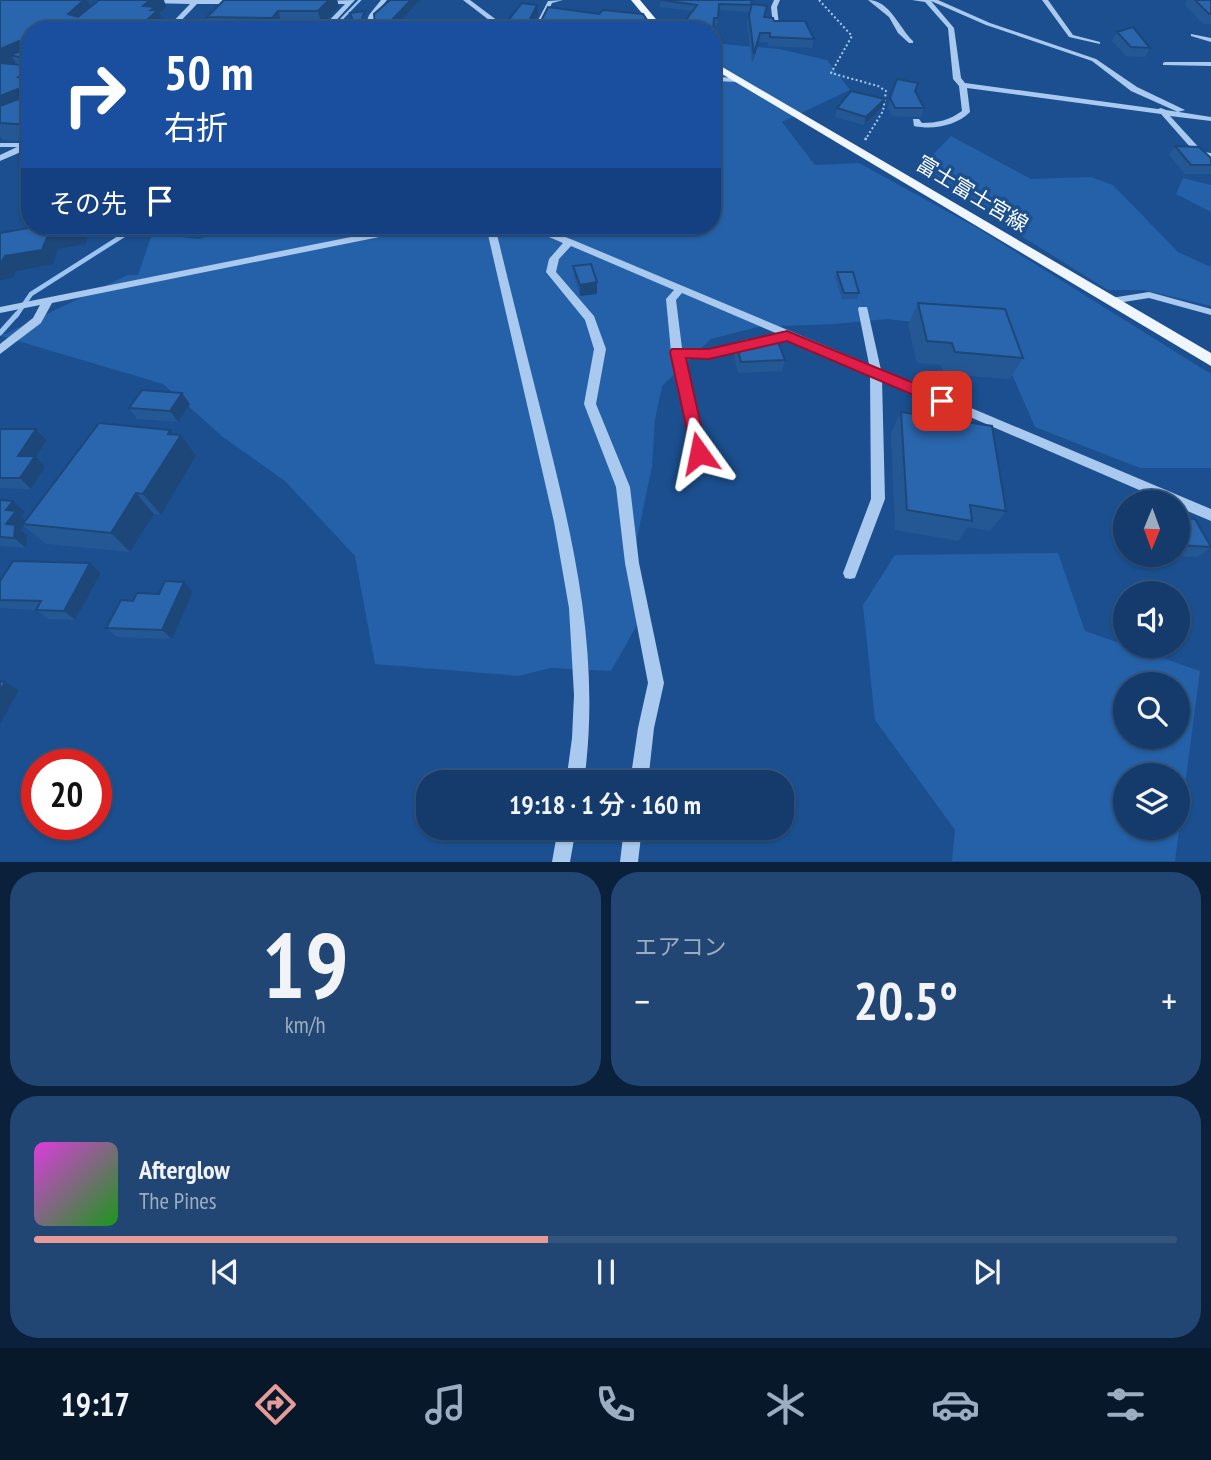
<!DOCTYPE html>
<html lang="ja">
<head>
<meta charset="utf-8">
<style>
  :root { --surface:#143b6b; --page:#214673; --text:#f1f3f6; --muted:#9dadc1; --line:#33557e; --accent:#e69b98 }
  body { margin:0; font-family:"PT Sans Narrow","Noto Sans JP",sans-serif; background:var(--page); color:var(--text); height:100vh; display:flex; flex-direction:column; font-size:26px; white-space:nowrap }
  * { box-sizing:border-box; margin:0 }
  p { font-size:23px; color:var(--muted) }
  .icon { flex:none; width:38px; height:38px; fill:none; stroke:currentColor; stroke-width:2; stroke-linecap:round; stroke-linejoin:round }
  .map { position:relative; height:862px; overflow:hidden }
  .details { display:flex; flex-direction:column; gap:10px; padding:10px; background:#0b203b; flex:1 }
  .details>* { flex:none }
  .top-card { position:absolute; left:21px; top:21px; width:700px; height:214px; border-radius:28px; box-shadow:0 2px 5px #0004,0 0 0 2px var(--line); background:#1a4fa0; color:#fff; overflow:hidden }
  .needle { width:46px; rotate:181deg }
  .buttons { position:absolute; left:1113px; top:490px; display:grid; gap:14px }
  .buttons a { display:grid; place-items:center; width:77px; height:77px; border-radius:50%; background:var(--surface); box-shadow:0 2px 5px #0004,0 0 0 2px var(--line); font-size:35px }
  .speed { position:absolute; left:21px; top:749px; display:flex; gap:14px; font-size:35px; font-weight:700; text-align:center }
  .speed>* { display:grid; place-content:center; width:91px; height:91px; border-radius:50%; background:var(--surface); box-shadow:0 2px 5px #0004,0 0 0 2px var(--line); line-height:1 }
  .speed .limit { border:10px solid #d22; background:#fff; color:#111 }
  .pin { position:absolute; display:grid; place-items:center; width:60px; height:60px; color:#fff; margin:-30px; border-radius:14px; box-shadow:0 4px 10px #0006 }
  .me { position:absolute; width:77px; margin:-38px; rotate:348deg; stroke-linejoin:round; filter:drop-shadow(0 0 5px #0008) }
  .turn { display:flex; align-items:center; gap:24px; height:147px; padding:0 28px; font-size:32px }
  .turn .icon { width:91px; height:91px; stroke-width:2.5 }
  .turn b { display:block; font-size:49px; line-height:60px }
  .then { display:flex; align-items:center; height:66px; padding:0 28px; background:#0003; gap:14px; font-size:26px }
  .big { font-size:52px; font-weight:600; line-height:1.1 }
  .details .card { flex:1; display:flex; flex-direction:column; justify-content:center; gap:10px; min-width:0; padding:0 24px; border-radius:28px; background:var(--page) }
  .details .dial { align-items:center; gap:0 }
  .dial b { font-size:91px; line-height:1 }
  .song { display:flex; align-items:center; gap:21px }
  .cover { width:84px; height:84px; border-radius:10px; background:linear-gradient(135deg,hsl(300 70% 55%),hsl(120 70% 35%)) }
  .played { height:7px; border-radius:4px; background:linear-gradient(90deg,var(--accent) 45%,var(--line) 45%) }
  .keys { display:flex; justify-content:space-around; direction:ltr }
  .heat { display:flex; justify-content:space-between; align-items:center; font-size:38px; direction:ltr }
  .details .tiles { flex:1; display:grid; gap:10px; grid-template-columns:1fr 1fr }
  .card:last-child { grid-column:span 2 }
  .trip { position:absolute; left:416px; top:770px; width:378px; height:70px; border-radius:28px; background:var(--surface); box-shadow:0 2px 5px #0004,0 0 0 2px var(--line); font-weight:600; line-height:70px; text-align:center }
  .menu { display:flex; height:112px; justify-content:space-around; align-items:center; background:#08182b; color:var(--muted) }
  .menu .icon { width:49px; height:49px }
  .menu .selected { color:var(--accent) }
  .menu b { font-size:32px; color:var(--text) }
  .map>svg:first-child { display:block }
  .green { fill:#2461a8; fill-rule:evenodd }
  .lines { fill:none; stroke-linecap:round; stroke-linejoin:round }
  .stream-far2 { stroke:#9cc4f0; stroke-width:2.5 }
  .stream-far1 { stroke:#9cc4f0; stroke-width:4.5 }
  .stream { stroke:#9cc4f0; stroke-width:5 }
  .path-far1 { stroke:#a9c9ee; stroke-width:2; stroke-dasharray:2 2.5; stroke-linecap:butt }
  .path { stroke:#a9c9ee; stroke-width:2.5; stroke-dasharray:2.5 4.5; stroke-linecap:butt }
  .minor { fill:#a9c9ee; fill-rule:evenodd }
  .major { fill:#f0f6ff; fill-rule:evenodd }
  .wall { fill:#245895 }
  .shaded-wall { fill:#1d4779 }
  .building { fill:#2a66ad; stroke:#1d4779; stroke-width:2 }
  .route { fill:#e11d48; stroke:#92132f; stroke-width:2 }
  .labels { text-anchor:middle; stroke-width:7; stroke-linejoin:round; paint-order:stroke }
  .far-street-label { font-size:21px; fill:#fff; stroke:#1b4f8f }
</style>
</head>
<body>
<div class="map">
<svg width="1211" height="862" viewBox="0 0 1211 862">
  <rect width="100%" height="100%" fill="#1b4f8f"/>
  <!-- green -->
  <path class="green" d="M712,43L779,49L827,60L850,90L782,122L815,165L859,163L979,229L1211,374V468H1140L1035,427L993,331L887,319L835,324L758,327L711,339L662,386L655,420L652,466L632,563L642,616L611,671L551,668L518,676L375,664L355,556L285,481L223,437L163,384L1,336L128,275H138L152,234L200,239L225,226H531L533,228L712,226Z
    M951,136L1031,179L1091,177L1113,185L1178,252L1211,267V306L1144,290H1108L917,171Z
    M1183,178L1211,185V212L1176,194Z
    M1058,553L1085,631L1200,671L1175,861H952L955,830L875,720L863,605L895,555ZM1125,684H1178V737H1125ZM1125,775H1178V828H1125Z"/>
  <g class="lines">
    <!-- stream-far2 -->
    <path class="stream-far2" d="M331,30L360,0"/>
    <!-- stream-far1 -->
    <path class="stream-far1" d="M16,316L31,294L138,226"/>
    <!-- stream -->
    <path class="stream" d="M0,333L17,314"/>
    <!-- path-far1 -->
    <path class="path-far1" d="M819,0L852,36L831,73L878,86L886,91L883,111L867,137"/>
    <!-- path -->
    <path class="path" d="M865,140L868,135"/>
    <!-- minor -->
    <path class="minor" d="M151,0H237L240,2L237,4H197L172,30H165L190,4L149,3Z
      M355,0L327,30H320L345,4H322L320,1Z
      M381,0H387L375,15L372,24L375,30H369L366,24L369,15Z
      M463,0H470L510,30H502Z
      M563,0L552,3L539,30H533L548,1Z
      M774,0H780L777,7L779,25L776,27L773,25L771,7Z
      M868,0C890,0 899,28 913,41V43H909L898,33L889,17Z
      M912,0H938L990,23L1096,59L1137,87L1185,110L1178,112L1131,91L1092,61L986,25L931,1L954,28L961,78L965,83L1158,109L1161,108L1166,110L1211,117V121L1170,116L1203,152L1211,153V157L1198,156L1161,114L967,88L970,112C956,126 933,130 914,126L913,119H919L922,123C937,123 950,120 962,111L959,86L953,79L948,28L925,2Z
      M1042,0H1048L1073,35L1100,42V44L1069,37Z
      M1191,34L1211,38V42L1191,36Z
      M1165,62H1211V66L1163,65V63Z
      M712,77L740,78L744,80L740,82L712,81Z
      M0,143H29L30,148L0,161V155L17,147H0Z
      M406,226H424L419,229L52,303L41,323L0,354V344L33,318L40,305L0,313V307Z
      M486,226H495C511,293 528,360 545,427C575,547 601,658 584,782H566L572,738L574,695L569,608L554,522Z
      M517,226L540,227L573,240L869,364L858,309L859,307H867L881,370L1211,509V521L1178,507V502H1167L882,379L885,499L855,578L850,579L845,578L843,573L871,499L870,374L788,339L767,347H748L709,358L684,356L705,453L703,456H695L671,352L666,299L674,290L571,246L559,259L556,272L594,316L606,349L596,404L630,487L639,563L664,683L654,728L648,782H630L638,728L648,683L625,563L616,487L584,404L594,349L585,320L546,272L549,259L563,243L535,231L518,228ZM682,293L778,334L766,339H748L709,350L682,348L676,300Z
      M1149,292L1211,309V315L1149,298L1111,304L1106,301L1111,298Z
      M558,828H576L570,862H552Z
      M624,828H642L638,862H620Z"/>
    <!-- major -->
    <path class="major" d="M631,0H640L665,30H656Z
      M712,61L1211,353V366L712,68Z"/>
  </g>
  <!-- wall -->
  <path class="wall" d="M0,0L90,7H166L160,13L165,26L30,30V142L3,140L0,136Z
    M224,0H337L339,7L322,25L282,24L278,30H212L207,17Z
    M390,0H420L392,30H376L375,24Z
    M753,0L750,10L814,39L812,48L768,46V42H759L752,63L747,24L750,12L719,10L717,25H714L712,39V30H681V27L693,11L660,7V1Z
    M1187,0H1211V24H1203L1185,5Z
    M1117,32L1150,48L1145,57L1126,56L1112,41Z
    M915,91L924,108L921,117L892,116L888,107L890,98Z
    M885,99L882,107L864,125L835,117L837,108Z
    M1175,146L1211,158V174H1185L1169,155Z
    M573,266L597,294L580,296L574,277Z
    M837,272L859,293L857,299H842L835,278Z
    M918,303L1023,358L1010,379L944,374L941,365L917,363L908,325Z
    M736,344L785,360L782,371L738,373L734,356Z
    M190,404L178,422L137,419L129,408Z
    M901,412L1006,511L990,531L968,527L958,541L895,530L891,433Z
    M0,429H36L47,440L36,457L45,467L31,489L0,488Z
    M170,430L174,434L181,435L196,456L161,515L154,514L130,552L46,544L24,526L21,530L27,535L26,548L0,546V500L13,501L25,512L21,516L26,520Z
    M1178,518L1211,547L1198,557L1153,555H1178Z
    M90,563L101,573L75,620L48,619L36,610L0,608V581Z
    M184,582L193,592L172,639L117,637L106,628L133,601L159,594Z"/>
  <!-- shaded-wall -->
  <path class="shaded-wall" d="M84,0H87L94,14L76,30L68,14Z
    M150,0H164L166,7L160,13L165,26L161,30H136L143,6Z
    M329,0H337L339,7L322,25L318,11Z
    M411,0H420L392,30H388L387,25Z
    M537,5L538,14L531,29L530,19Z
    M278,11L282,24L278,30H276L272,18Z
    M760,33L759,42L752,63L754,54Z
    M19,41L29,58H22L11,55L16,63L0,70V49Z
    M30,72V94L19,77Z
    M18,89L29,107L0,116V96Z
    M885,99L882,107L864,125L866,117Z
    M78,226H87L89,229L86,244L58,249L53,264L16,271L13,278L0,280V263L5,256L48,235Z
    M597,282V294L580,296V285Z
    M182,393L190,404L178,422L170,411Z
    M36,429L47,440L36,457L45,467L31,489L20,478L18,456Z
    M170,430L178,440L181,435L196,456L161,515L143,494L168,434Z
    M136,493L154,514L130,552L111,533Z
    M13,501L25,512L21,516L27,522L23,524L24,526L21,530L27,535L26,548L14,538L6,524V510Z
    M90,563L101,573L75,620L64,611Z
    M184,582L193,592L172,639L162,630Z
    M5,682L19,690L0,724V691Z"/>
  <!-- building -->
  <path class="building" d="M0,0H84L68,14L78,17L99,0H150L143,6L155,7L151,10H158L136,30H139H30V72L19,77L30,78V125L0,123V106L21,98L22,92L18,89L0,96V63L22,65V58L11,55L22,50L23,44L19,41L0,49Z
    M224,0H329L318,11H278L272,18L207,17Z
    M390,0H411L387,25L375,24L374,14Z
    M661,0H752L751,5L719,4L718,18H714L713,32L712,30H692V29L681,27L697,5Z
    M1195,0H1211V14H1209Z
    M522,3L537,5L530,19L532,23L541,21L548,7L599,14L603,10L643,14L654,30H501L506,23L511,22L510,18Z
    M752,4L767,6L764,17L773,18L774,21H805L814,39L770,37V33H760L754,54L749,15Z
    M365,11L362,18L366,26L374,28L373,30H355L356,28L350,13Z
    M1133,27L1150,48L1131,47L1117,32Z
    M897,79L918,83L915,91L924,108H895L890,98Z
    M851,91L885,99L866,117L837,108Z
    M1175,146L1199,147L1211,158V165H1191Z
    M39,226H78L77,230L48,235L42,250L5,256L1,263H0V233Z
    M591,264L597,282L580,285L573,266Z
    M837,272H853L859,293H844Z
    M918,303L1005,309L1023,358L955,352L952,343L927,341Z
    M778,342L785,360L741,362L736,344Z
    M142,390L182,393L170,411L129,408Z
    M901,412L992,426L1006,511L970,505L972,521L907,510Z
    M99,423L170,430L168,434L181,435L143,494L136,493L111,533L23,524Z
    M0,429H36L18,456H35L20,478H0Z
    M0,500L13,501L6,510L16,511L6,524L15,525L14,538L0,537Z
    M1178,518L1195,519L1211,547L1178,545Z
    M13,561L90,563L64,611L36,610L41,601L0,600V581Z
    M165,581L184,582L162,630L106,628L121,600L133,601L137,593L159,594Z
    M0,681L5,682L0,691Z"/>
  <!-- route -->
  <path class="route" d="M787,331L948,397L950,401L948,405H937L787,341L709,359L686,358L707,453L705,458H693L670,352L672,349H709Z"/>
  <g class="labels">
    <!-- far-street labels -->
    <g class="far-street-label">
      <text transform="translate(972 194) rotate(31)" y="7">富士富士宮線</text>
    </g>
  </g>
</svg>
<div class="buttons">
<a><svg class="needle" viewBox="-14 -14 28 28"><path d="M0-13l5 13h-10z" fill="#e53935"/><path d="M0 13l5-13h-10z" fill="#9dadc1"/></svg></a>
<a><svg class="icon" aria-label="sound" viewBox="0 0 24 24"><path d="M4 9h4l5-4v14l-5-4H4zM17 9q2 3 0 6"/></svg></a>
<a><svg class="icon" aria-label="search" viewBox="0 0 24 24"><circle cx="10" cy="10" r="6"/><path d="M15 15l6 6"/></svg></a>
<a><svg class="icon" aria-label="layers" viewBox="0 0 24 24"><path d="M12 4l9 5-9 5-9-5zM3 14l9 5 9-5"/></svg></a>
</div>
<div class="speed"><div class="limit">20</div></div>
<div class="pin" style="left:942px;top:401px;background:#d93025"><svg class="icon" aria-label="arrive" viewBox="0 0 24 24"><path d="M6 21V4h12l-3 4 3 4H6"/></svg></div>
<svg class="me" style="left:699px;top:453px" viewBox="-20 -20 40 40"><path d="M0-17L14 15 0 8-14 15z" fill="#e11d48" stroke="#fff" stroke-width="4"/></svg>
<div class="trip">19:18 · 1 分 · 160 m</div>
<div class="top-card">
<div class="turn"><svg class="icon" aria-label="right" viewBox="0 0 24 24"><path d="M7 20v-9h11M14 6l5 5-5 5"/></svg><div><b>50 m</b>右折</div></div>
<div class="then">その先<svg class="icon" aria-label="arrive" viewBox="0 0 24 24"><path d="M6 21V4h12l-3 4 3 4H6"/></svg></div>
</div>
</div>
<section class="details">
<div class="tiles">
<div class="card dial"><b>19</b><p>km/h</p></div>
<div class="card"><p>エアコン</p>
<div class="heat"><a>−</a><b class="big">20.5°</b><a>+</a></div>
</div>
<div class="card">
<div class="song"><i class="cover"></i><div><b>Afterglow</b><p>The Pines</p></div></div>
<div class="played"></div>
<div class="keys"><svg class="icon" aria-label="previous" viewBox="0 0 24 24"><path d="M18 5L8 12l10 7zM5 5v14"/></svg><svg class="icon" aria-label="pause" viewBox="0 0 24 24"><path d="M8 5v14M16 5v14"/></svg><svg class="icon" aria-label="next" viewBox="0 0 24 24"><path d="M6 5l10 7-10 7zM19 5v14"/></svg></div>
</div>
</div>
</section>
<nav class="menu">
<b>19:17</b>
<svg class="icon selected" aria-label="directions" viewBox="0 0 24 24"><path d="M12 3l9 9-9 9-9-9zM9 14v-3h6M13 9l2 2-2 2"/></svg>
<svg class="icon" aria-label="music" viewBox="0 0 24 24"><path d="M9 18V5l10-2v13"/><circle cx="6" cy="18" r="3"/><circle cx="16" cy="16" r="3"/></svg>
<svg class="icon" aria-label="phone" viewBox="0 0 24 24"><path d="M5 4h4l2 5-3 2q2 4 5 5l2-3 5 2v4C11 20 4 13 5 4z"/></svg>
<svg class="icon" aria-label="climate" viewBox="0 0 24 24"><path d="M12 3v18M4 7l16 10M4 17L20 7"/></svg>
<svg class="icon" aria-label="car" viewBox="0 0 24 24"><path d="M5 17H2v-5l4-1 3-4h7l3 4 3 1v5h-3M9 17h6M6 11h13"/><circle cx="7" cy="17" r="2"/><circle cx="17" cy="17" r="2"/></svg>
<svg class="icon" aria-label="filters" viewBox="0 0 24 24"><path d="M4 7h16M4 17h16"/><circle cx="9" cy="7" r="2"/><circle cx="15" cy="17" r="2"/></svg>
</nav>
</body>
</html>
